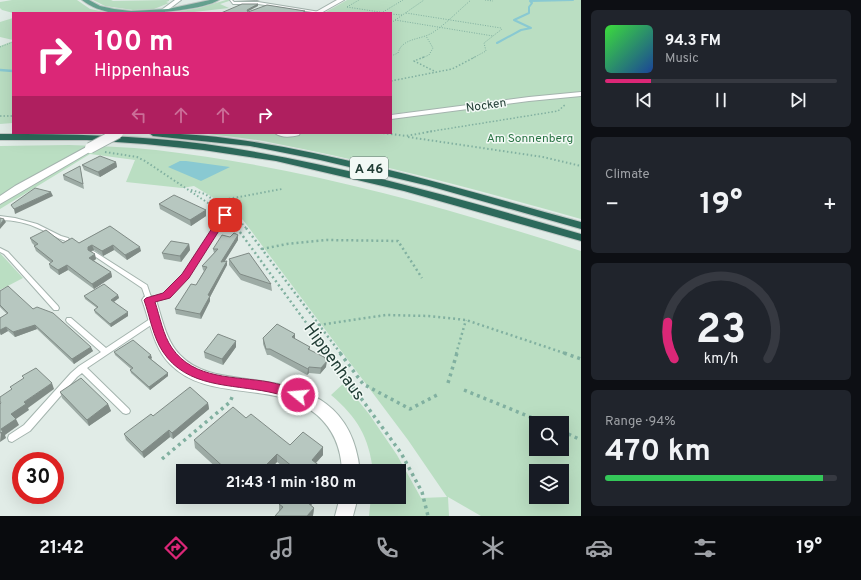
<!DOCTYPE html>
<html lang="en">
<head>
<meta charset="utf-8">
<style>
  :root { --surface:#171b24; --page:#20242c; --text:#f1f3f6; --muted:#9ea1a6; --line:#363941; --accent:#db2777 }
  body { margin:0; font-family:Overpass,sans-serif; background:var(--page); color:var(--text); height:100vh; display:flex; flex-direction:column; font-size:15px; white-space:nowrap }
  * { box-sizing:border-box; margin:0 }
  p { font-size:13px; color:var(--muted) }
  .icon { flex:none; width:22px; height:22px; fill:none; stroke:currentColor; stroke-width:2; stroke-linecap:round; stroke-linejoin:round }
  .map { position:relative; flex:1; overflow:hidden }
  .side { display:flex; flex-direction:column; gap:10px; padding:10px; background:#0d0f14; width:280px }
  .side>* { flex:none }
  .banner { position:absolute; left:12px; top:12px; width:380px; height:122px; border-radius:0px; box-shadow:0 4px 16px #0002; background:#db2777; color:#fff; overflow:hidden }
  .controls { position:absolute; left:529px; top:416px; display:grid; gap:8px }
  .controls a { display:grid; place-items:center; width:40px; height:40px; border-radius:0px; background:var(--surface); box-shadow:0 4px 16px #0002; font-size:20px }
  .speed { position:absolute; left:12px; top:452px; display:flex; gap:8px; font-size:20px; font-weight:700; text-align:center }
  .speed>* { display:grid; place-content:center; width:52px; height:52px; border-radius:50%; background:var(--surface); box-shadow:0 4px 16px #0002; line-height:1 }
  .speed .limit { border:6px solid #d22; background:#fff; color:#111 }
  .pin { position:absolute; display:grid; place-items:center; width:34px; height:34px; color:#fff; margin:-17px; border-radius:8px; box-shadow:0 2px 6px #0006 }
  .me { position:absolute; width:44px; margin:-22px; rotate:287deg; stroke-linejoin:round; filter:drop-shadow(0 0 3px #0008) }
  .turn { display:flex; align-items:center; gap:14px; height:84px; padding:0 16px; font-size:18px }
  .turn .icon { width:52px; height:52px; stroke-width:2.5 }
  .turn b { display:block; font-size:28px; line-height:34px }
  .lanes { display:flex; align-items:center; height:38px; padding:0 16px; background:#0003; justify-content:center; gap:20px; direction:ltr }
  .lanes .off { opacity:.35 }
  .big { font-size:30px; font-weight:700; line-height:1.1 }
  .side .widget { flex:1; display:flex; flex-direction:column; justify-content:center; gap:6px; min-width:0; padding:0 14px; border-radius:6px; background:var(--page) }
  .side .dial { align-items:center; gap:0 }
  .dial svg { height:104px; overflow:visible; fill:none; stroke:var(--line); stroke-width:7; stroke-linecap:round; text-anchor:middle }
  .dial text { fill:var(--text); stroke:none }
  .song { display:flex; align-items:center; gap:12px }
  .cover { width:48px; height:48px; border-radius:6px; background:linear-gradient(135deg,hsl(120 70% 55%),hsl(220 70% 35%)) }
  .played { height:4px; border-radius:2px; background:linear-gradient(90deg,var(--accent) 20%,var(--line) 20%) }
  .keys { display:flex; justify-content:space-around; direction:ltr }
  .heat { display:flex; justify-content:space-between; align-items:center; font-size:22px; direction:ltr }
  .charge { height:6px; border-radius:3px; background:linear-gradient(90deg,#34c759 94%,var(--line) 0) }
  .trip { position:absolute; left:176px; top:464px; width:230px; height:40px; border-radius:0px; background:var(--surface); box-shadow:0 4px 16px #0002; font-weight:700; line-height:40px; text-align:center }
  .menu { display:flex; height:64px; justify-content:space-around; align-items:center; background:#090b0e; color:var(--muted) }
  .menu .icon { width:28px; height:28px }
  .menu .current { color:var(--accent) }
  .menu b { font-size:18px; color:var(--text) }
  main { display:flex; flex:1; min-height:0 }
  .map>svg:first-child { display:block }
  .green { fill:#badec2; fill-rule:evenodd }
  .water { fill:#89c9d2 }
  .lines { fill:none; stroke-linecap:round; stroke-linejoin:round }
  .stream-far1 { stroke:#89c9d2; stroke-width:2 }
  .stream { stroke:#89c9d2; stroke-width:2.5 }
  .service-casing { stroke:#a4b4ae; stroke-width:2 }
  .minor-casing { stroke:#a4b4ae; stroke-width:2 }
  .primary-casing { stroke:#c1c9c6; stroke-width:2 }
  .motorway-casing { stroke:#c1c9c6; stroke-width:2 }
  .path-far4 { stroke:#81b0a0; stroke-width:1; stroke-dasharray:1 1.5; stroke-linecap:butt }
  .path-far3 { stroke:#81b0a0; stroke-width:1.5; stroke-dasharray:1.5 2; stroke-linecap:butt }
  .path-far2 { stroke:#81b0a0; stroke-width:2; stroke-dasharray:1.5 2.5; stroke-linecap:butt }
  .path-far1 { stroke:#81b0a0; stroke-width:2.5; stroke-dasharray:2 3; stroke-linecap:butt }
  .path { stroke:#81b0a0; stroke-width:3.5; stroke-dasharray:3 4; stroke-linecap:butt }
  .service { fill:#fff; fill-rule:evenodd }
  .minor { fill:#fff; fill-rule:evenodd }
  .primary { fill:#65a290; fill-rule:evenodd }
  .motorway { fill:#2d6a5b; fill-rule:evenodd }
  .minor-bridge-casing { stroke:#a4b4ae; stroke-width:12; stroke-linecap:butt }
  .minor-bridge { stroke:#fff; stroke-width:10 }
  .wall { fill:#9daba5 }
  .shaded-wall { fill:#808b86 }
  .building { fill:#b7c7c0; stroke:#808b86 }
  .route { fill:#db2777; stroke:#8e194d }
  .labels { text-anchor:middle; stroke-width:3; stroke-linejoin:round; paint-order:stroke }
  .far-street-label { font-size:12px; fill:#213d35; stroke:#f2f9f5 }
  .far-park-label { font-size:12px; fill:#2b7545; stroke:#f2f9f5 }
  .shield { fill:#f2f9f5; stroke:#60756f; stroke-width:1 }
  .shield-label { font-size:13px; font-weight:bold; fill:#213d35 }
  .near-street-label { font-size:17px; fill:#213d35; stroke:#f2f9f5 }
</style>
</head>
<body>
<main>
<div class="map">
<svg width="581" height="516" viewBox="0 0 581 516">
  <rect width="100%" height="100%" fill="#e1ece7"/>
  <!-- green -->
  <path class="green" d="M12,0H77L90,9L110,13H13L2,10L0,8V2Z
    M93,0H111L113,1L169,0V1L166,2L169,3L154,9L133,10L105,6Z
    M226,0H232L220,4L229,8L194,12L198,13H170L199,8Z
    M347,0H581V94L391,114V13H324Z
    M13,18V40L0,37V22Z
    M13,41V123L0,124V46Z
    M581,95V219C479,190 377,163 273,143C249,138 224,136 201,133H391V118L531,99Z
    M69,145C98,146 127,147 156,150C302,167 442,206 581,251V516H481L448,497L449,516H369L371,497H399V471H373C369,437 357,417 331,395L344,383L369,414L397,455L421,498L447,497L408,440L243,220L222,203L194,186L182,188L126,182L135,160L90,154L0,209V146ZM536,423H562V449H536ZM536,471H562V497H536Z
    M0,253L23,278L0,290Z"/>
  <!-- water -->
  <path class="water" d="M180,161H186L230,167L201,181L168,167Z"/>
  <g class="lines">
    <!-- stream-far1 -->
    <path class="stream-far1" d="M497,43L521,30L531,28L514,20L529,13V7L532,3L530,1L573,0"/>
    <!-- stream -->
    <path class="stream" d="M0,70L13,71"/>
    <!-- service casing -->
    <g class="service-casing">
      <path id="service" d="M230,0H232L234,2H258L320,12L319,13L258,4H233Z
        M225,213L228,215L187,277L168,298L149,302H147L142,288L90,253L93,251L95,252L147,285L151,297L164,294L183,275L222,215Z
        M0,216L15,218L37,224L61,236L68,238L69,239L66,241C56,238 49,233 40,229C28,223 13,220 0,220Z
        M0,248L8,252L58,306L59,308L58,310H54L4,254L0,252Z
        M153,317H157L158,319L157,321L87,368L129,409L130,411L129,413L126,414L123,413L82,373L77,377L30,431L12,442L9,441L8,438L9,435L24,425L71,373L79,366L101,352L67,322L66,320L67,318H71L106,348Z"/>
    </g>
    <!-- minor casing -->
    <g class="minor-casing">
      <path id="minor" d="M175,0H181L164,13H160V11Z
        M337,0H344L321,13H314Z
        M581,92V96L529,101L391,119V115L529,97Z
        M275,133H300L299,135C291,137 281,138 275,133Z
        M90,145L93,146L95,148L93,150L0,204V196L15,186Z
        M149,295L154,297L156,300C162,318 166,341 180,355C199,375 228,376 254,380C312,387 353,406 360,471H342C341,448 334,430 317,415C276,379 209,404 170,364C153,347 150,321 142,300L144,297Z
        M340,497H358L353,516H335Z"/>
    </g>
    <!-- primary casing -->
    <g class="primary-casing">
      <path id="primary" d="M82,0H89L100,6L114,9L131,11L168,9L210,0H219C201,11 134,16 113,13C102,11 91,7 82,0Z"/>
    </g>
    <!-- motorway casing -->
    <g class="motorway-casing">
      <path id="motorway" d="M149,133C225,133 299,149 373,166C443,183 512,203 581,222V229L429,186L320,160L250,146L153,136Z
        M0,134C68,134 137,135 205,144C333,162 457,198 581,234V241L404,191L276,161L203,150L145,144L87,140H0Z"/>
    </g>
    <!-- path-far4 -->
    <path class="path-far4" d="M485,0L493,1
      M347,7L386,13
      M347,7L359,0
      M383,12L403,0
      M406,13L501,28
      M391,14L402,15
      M395,20L493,36
      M391,23L424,0
      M0,47L13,42
      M391,56L398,53C402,38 420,40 432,33C446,24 458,11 471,0
      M422,58L429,55L433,48L426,36
      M473,58L486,51L484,43L502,29"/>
    <!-- path-far3 -->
    <path class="path-far3" d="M424,57L414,61L436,72
      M391,81L452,69L475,57
      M0,116H13
      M427,132L558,111L566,104"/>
    <!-- path-far2 -->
    <path class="path-far2" d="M383,133L406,136L433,131
      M408,137L543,157L581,166
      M105,152L137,157L145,161L220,211
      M191,190L205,194L227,209
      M217,201L282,189
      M234,215L247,229
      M231,220L238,229"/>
    <!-- path-far1 -->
    <path class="path-far1" d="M237,228L329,354
      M246,228L341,354
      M262,249L287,244L327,240L398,241L422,278
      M319,325L386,315L429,316L466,320L567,354
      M456,354L466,320"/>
    <!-- path -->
    <path class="path" d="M328,353L401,453L422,492L428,516
      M340,353L363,384L410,409L437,395
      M564,353L581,359
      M448,383L457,353
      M464,390L545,423
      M562,431L581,440
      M162,459L230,402L233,395"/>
    <!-- service -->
    <use href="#service" class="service"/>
    <!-- minor -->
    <use href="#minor" class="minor"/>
    <!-- primary -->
    <use href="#primary" class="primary"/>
    <!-- motorway -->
    <use href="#motorway" class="motorway"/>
    <!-- minor-bridge casing -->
    <g class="minor-bridge-casing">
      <path id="minor-bridge" d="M90,148L118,133"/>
    </g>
    <!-- minor-bridge -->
    <use href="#minor-bridge" class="minor-bridge"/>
  </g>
  <!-- wall -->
  <path class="wall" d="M235,0H260L257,1Z
    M116,162L117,167L100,177L84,170L82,165Z
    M81,171L84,189L64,180L63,175Z
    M159,204L206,210V216L191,226L160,209Z
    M110,226L141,251L127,260L114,250L103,256L94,250L90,251L96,259L94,261L111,272L112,277L94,289L68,270L59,275L50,268L49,264L51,263L36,251L34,246H35L32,243L30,238L63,243H79Z
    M238,240L225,261L227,265L210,297V301L201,319L176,314L175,309L196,285L204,271L203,270L202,266L214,253L213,249Z
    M189,244L190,250L181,262L164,259L162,253Z
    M229,259L271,284L272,291L241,280L229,265Z
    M0,291L33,309L93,351L74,364L37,329L15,337L8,331L1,335L0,334V318L7,314L0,307Z
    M118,295L119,298L114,302L128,316L111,327L95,313L94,310L97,308L85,299L84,296Z
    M263,338L295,339L310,347V350L326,367L320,374L309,373L307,375L270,355H267L263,344Z
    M236,347L223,365L205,358L204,352Z
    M114,352L152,358L151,359L168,373V376L150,390L131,373L130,370L131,369L115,355Z
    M60,392L108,404L111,411L89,426L62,398Z
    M208,403L209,409L173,439L170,437L144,458L126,440L124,434L153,416Z
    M246,418L290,445L323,447V455L316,463L325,471H289L277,462L268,471H220L195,448L194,440Z
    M279,504L310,505L314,508L313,515L279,511Z"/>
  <!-- shaded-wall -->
  <path class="shaded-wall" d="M258,4V6L247,12V10Z
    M116,162L117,167L100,177L98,172Z
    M51,192L53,196L15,214L14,209Z
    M206,210V216L191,226L190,220Z
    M4,219L6,222L0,229V225Z
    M238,235V240L221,267V262Z
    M189,244L190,250L181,262L180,256Z
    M92,245L94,250L89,252L88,250V247Z
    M113,245L114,250L103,256L102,251Z
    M140,247L141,251L127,260L125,255Z
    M95,254L96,259L91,262L89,258Z
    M227,261V265L210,297V301L201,319L200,314L208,295Z
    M67,265L68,270L59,275L58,270Z
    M111,272L112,277L94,289L92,284Z
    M118,295L119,298L112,303L111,300Z
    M128,312V316L111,327L110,324Z
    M35,325L37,329L15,337L13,332Z
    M6,327L8,331L1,335L0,332V330Z
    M295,334V340L292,337Z
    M236,341V347L223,365L222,359Z
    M91,347L93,351L74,364L72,359Z
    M151,355L152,358L149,360L148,357Z
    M327,361L326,367L320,374L321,368Z
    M309,367V373L307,375L308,369Z
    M168,373V376L150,390L149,387Z
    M52,383L54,389L28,408L29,410L16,419L19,425L5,435L6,438L0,442L1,429L11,414L24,402Z
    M208,403L209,409L173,439L172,433Z
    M108,404L111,411L89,426L87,420Z
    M169,430L170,437L144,458L142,452Z
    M323,447V455L312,467V460Z
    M277,454V462L268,471H260Z
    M312,497H318L307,510V502Z
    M314,508L313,516H307Z"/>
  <!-- building -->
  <path class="building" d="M242,4H258L247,10L248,12L267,5L305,11L302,13H221Z
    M100,156L116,162L98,172L82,165Z
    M80,166L83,184L63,175Z
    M35,188L51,192L14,209L11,205Z
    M174,195L206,210L190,220L159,204Z
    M0,218L4,219L0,225Z
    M110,226L140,247L125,255L113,245L102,251L92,245L88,247V250L95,254L89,258L111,272L92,284L67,265L58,270L49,264L53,261L34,246L38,244L30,238L46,230L63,243L72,238L79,243Z
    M234,233L238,235L221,262L227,261L208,295L210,296L200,314L175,309L191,284L196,285L207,267L202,266L218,249H213L222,235L230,237Z
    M171,241L189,244L180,256L162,253Z
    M249,253L271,284L240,274L229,259Z
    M104,284L118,295L111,300L128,312L110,324L94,310L98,307L84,296Z
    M8,286L33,309L37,307L53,313L91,347L72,359L35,325L13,332L6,327L0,330V318L8,313L0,305V291Z
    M277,324L295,334L292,337L310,347L308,349L324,357L327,361L321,368L309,367L308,369L270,349H266L263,338Z
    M218,334L236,341L222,359L204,352Z
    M133,340L151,355L148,357L168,373L149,387L130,370L133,368L114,352Z
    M36,368L52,383L24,402L26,404L11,414L16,419L1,429L3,432L0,433V404L1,403L0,401V397L12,389L10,387L24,378L22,376Z
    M81,378L108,404L87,420L60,392Z
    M190,387L208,403L172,433L169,430L142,452L124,434L151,414L153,416Z
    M233,407L246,418L251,414L290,445L303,432L323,447L312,460L325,470L324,471H298L277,454L260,471H228L194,440Z
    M286,497H312L307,502L314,508L307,516H275L283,507L279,504Z"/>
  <!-- route -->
  <path class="route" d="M225,212L229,215L189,278L170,298L155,302C160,317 163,335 172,348C194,380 235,376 269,382C279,384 289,387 298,390L303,391L304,395L303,398L298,400C289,397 279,394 269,392C231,384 187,388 163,352C153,337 150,317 144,300L146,298L163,293L182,274L222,213Z"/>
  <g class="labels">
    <!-- far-street labels -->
    <g class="far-street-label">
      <text transform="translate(486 105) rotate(-8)" y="4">Nocken</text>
    </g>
    <!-- far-park labels -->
    <g class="far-park-label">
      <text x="530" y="142">Am Sonnenberg</text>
    </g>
    <!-- shield labels -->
    <rect class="shield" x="350" y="157" width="38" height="22" rx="3"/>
    <g class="shield-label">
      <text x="369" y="173">A 46</text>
    </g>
    <!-- near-street labels -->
    <g class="near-street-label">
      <text transform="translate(335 361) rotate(54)" y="6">Hippenhaus</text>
    </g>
  </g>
</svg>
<div class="controls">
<a><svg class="icon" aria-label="search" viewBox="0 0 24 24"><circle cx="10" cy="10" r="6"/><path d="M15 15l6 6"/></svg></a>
<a><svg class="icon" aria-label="layers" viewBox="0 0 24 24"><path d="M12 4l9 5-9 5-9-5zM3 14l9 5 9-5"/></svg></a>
</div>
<div class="speed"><div class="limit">30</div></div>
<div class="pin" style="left:225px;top:215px;background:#d93025"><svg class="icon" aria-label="arrive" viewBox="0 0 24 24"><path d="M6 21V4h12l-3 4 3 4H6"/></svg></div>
<svg class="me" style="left:298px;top:395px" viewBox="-20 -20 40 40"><circle r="17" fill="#db2777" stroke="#fff" stroke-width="3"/><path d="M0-11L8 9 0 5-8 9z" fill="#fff"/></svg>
<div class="trip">21:43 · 1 min · 180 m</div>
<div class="banner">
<div class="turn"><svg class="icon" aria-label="right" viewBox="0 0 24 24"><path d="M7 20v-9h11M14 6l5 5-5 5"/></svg><div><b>100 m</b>Hippenhaus</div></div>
<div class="lanes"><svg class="icon off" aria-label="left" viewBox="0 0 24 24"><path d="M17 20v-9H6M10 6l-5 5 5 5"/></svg><svg class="icon off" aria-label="ahead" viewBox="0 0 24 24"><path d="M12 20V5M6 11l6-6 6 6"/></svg><svg class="icon off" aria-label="ahead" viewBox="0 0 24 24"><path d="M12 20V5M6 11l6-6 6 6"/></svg><svg class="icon" aria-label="right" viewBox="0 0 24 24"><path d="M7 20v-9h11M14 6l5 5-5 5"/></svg></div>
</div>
</div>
<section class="side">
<div class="widget">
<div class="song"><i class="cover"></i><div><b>94.3 FM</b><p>Music</p></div></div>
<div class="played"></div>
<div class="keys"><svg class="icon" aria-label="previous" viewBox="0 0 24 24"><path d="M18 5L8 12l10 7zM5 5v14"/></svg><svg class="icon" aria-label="pause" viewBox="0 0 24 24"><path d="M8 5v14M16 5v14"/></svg><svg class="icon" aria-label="next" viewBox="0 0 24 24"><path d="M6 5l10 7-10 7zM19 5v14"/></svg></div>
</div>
<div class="widget"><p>Climate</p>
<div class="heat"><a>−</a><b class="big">19°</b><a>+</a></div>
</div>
<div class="widget dial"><svg viewBox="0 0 100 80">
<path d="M14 69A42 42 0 1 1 86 69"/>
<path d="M14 69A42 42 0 0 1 9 41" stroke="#db2777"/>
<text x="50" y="56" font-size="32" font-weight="700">23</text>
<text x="50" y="72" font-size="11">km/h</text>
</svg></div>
<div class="widget"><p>Range · 94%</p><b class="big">470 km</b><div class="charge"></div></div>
</section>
</main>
<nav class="menu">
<b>21:42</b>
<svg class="icon current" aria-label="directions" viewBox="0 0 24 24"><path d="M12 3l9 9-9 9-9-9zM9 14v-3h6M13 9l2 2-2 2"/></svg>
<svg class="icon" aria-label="music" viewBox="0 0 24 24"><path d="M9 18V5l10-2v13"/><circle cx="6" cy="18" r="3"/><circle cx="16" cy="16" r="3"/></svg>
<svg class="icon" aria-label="phone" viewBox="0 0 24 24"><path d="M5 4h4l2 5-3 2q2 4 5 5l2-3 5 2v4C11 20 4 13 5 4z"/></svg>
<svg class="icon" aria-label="climate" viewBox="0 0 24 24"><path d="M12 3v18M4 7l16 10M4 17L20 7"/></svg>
<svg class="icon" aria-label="car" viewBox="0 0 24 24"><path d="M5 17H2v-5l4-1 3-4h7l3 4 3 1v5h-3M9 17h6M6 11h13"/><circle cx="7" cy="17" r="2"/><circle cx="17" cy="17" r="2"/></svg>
<svg class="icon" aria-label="filters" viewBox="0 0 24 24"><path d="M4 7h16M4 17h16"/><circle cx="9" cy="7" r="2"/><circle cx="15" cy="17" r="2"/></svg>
<b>19°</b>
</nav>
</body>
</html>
